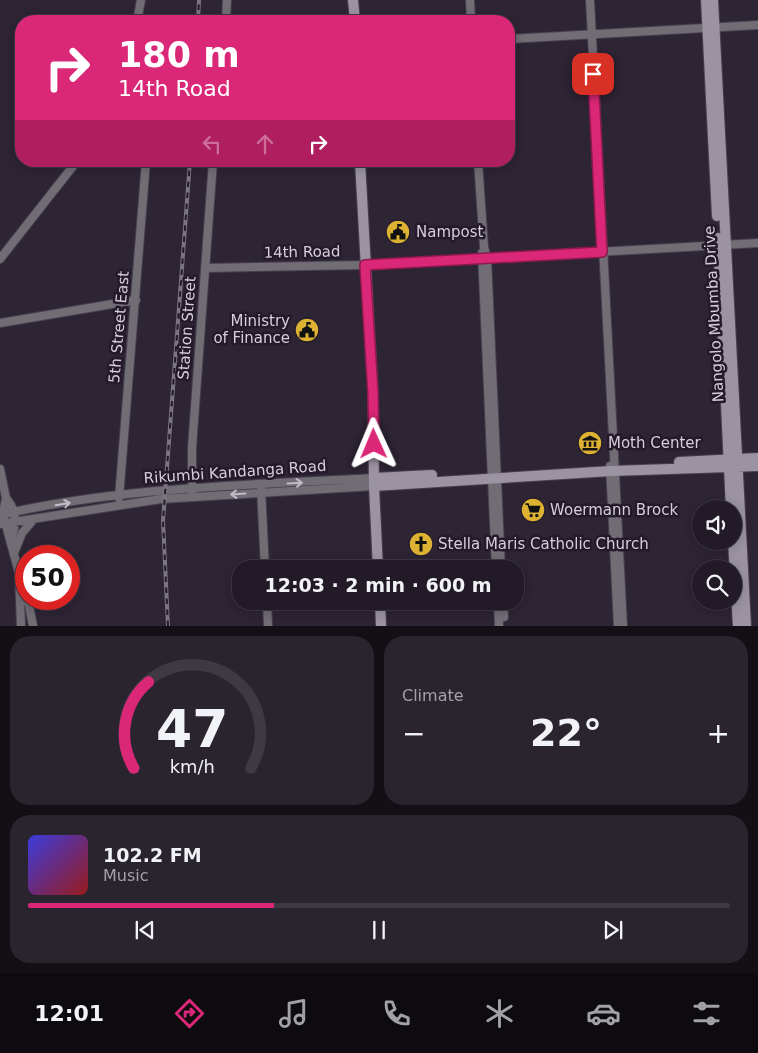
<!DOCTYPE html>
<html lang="en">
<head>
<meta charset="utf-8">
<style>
  :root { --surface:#221b27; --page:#2a242f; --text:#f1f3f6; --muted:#a2a1a7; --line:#3f3944; --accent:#db2777 }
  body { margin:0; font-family:"DejaVu Sans",sans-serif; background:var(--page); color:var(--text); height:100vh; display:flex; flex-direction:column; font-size:19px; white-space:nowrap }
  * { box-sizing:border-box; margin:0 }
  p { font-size:16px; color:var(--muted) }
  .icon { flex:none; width:28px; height:28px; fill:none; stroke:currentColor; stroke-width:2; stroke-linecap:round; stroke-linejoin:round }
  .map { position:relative; height:626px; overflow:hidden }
  .drawer { display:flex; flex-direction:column; gap:10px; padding:10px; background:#130f15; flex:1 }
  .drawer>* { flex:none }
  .banner { position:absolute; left:15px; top:15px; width:500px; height:152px; border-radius:20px; box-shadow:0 2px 12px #0003,0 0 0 1px var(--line); background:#db2777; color:#fff; overflow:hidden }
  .buttons { position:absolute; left:692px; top:500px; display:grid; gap:10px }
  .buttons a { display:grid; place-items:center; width:50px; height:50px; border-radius:50%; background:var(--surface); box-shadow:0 2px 12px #0003,0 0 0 1px var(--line); font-size:25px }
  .speed { position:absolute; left:15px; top:545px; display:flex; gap:10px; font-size:25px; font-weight:700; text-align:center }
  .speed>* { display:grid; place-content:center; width:65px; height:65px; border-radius:50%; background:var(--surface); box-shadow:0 2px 12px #0003,0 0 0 1px var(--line); line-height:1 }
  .speed .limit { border:8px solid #d22; background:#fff; color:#111 }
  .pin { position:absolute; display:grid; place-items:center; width:42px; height:42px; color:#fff; margin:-21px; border-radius:10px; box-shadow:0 2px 8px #0006 }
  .me { position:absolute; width:55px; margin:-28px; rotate:359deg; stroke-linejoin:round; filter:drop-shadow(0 0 4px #0008) }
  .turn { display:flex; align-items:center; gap:18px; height:105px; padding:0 20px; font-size:22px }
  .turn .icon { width:65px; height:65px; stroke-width:2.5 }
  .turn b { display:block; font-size:35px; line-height:42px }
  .lanes { display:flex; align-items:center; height:48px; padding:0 20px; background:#0003; justify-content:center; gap:25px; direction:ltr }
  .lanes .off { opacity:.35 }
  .big { font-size:38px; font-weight:700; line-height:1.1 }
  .drawer .tile { flex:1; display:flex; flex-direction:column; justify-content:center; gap:8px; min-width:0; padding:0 18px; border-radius:20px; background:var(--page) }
  .drawer .dial { align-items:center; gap:0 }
  .dial svg { height:130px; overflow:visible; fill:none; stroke:var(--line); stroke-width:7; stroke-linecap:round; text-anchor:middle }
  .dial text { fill:var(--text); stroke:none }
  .song { display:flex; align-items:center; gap:15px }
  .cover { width:60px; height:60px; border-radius:8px; background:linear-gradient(135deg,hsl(240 70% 55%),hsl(0 70% 35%)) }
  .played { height:5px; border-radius:2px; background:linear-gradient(90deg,var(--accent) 35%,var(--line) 35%) }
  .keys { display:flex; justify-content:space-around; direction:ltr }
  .heat { display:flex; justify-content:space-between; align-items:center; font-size:28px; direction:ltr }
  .drawer .tiles { flex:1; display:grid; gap:10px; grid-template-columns:1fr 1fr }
  .tile:last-child { grid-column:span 2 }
  .trip { position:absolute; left:232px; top:560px; width:292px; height:50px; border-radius:20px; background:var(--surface); box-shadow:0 2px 12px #0003,0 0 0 1px var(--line); font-weight:700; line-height:50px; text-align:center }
  .menu { display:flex; height:80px; justify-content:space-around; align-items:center; background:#0e0b10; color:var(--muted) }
  .menu .icon { width:35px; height:35px }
  .menu .current { color:var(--accent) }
  .menu b { font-size:22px; color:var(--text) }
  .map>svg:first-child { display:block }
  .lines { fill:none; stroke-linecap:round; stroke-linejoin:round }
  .street-casing { stroke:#483f4f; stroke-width:10 }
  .secondary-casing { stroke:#483f4f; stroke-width:12 }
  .street { stroke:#716d75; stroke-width:8 }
  .secondary { stroke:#9b93a1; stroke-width:10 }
  .rail-casing { stroke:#7b7481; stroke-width:4 }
  .rail { stroke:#241a2a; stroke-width:2; stroke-dasharray:5.5; stroke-linecap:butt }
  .oneway { stroke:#c1bbc6 }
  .route-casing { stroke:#8e194d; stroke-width:12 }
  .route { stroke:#db2777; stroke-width:9 }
  .labels { text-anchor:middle; stroke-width:5; stroke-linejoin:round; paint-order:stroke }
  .poi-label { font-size:15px; fill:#d5cfda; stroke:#241a2a; text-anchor:start }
  .street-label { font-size:15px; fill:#d5cfda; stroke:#241a2a }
</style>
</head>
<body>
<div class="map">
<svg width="758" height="626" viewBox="0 0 758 626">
  <rect width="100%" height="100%" fill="#2d2434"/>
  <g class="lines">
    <!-- street casing -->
    <g class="street-casing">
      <path id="street" d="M470,0L471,21
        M590,0L623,626
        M137,21L141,0
        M226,21L227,0
        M509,39L758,25
        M478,161L484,247L487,258L501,569
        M482,253L496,569
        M0,259L77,161
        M206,268L365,265L758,243
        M0,323L136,300
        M610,466L618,626
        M0,469L6,498L3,514L19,573L21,626
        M261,488L265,569
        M192,494V448L213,161
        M6,498C17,511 17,523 11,539
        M119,498L146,161
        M0,515C120,487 251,485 374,478
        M0,524L161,499L374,486
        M14,553L22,533L34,519
        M21,590L29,605L33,626
        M267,601L268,626
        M498,601L499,626
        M503,601L504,617"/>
    </g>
    <!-- secondary casing -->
    <g class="secondary-casing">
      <path id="secondary" d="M353,0L355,21
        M706,0L717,216
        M713,0L746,626
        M360,161L373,393L374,486L378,569
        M718,238L731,509
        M679,462L758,458
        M374,478L432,475
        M374,486L611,471L758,466
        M733,541L738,626
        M380,601L381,626"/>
    </g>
    <!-- street -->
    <use href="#street" class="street"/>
    <!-- secondary -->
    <use href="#secondary" class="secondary"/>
    <!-- rail casing -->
    <g class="rail-casing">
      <path id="rail" d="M198,21L199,0
        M168,626L163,521L190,161"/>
    </g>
    <!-- rail -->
    <use href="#rail" class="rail"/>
  </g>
  <!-- one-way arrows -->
  <defs><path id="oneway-shaft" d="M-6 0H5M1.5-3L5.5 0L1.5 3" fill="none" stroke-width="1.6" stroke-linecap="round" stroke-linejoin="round" transform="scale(1.25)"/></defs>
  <g class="oneway">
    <use href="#oneway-shaft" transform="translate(295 483) rotate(-3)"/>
    <use href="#oneway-shaft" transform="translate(238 494) rotate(176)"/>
    <use href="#oneway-shaft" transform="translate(63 504) rotate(-9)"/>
  </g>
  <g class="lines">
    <!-- route casing -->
    <g class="route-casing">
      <path id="route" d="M374,444L373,393L365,265L602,252L593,74"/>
    </g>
    <!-- route -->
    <use href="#route" class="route"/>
  </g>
  <!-- icons -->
  <defs>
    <g id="civic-disc" transform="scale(1.25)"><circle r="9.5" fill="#ddb233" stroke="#241a2a"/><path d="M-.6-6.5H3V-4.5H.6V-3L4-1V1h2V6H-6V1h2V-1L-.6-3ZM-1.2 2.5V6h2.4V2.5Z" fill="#111"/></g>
    <g id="museum-disc" transform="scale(1.25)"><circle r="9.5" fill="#ddb233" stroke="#241a2a"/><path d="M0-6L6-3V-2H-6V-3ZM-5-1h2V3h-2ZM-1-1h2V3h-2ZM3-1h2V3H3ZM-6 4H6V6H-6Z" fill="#111"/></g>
    <g id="supermarket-disc" transform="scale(1.25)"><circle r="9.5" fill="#ddb233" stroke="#241a2a"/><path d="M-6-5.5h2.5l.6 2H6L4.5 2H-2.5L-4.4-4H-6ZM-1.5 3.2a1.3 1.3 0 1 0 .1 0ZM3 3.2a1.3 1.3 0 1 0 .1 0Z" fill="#111"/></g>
    <g id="church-disc" transform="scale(1.25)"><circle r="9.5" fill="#ddb233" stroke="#241a2a"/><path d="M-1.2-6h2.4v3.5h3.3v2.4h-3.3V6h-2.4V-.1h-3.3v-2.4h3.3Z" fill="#111"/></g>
  </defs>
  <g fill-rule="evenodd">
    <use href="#civic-disc" x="398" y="232"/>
    <use href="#civic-disc" x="307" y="330"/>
    <use href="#museum-disc" x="590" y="443"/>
    <use href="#supermarket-disc" x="533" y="510"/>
    <use href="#church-disc" x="421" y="544"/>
  </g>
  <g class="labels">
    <!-- poi labels -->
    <g class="poi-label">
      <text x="416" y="237">Nampost</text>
      <text x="290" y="326" text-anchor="end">Ministry<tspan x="290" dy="17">of Finance</tspan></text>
      <text x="608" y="448">Moth Center</text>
      <text x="550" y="515">Woermann Brock</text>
      <text x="438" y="549">Stella Maris Catholic Church</text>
    </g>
    <!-- street labels -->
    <g class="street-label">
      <text transform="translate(302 252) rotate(-1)" y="5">14th Road</text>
      <text transform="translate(714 314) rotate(-93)" y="5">Nangolo Mbumba Drive</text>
      <text transform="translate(119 327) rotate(-85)" y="5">5th Street East</text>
      <text transform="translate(187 328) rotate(-86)" y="5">Station Street</text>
      <text transform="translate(235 472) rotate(-4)" y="5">Rikumbi Kandanga Road</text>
    </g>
  </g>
</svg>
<div class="buttons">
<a><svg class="icon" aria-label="sound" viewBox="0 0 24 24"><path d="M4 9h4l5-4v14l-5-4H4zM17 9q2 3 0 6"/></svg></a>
<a><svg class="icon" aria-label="search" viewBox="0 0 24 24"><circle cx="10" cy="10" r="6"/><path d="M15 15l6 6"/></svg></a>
</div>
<div class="speed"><div class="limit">50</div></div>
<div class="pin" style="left:593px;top:74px;background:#d93025"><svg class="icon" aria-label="arrive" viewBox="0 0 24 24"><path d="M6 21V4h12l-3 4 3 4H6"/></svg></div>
<svg class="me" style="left:374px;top:444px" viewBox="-20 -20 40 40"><path d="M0-17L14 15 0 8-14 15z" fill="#db2777" stroke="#fff" stroke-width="4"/></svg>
<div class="trip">12:03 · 2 min · 600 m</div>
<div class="banner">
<div class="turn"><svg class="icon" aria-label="right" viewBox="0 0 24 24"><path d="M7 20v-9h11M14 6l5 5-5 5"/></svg><div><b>180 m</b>14th Road</div></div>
<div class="lanes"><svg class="icon off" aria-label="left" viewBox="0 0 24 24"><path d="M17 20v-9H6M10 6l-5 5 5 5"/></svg><svg class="icon off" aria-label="ahead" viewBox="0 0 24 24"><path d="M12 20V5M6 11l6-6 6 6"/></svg><svg class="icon" aria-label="right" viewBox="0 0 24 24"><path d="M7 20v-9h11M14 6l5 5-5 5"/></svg></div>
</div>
</div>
<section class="drawer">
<div class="tiles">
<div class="tile dial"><svg viewBox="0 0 100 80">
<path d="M14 69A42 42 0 1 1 86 69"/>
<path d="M14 69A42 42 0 0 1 23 16" stroke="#db2777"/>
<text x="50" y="56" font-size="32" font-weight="700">47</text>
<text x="50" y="72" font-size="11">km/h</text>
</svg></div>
<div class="tile"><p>Climate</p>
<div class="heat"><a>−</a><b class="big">22°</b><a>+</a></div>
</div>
<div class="tile">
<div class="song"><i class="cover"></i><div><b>102.2 FM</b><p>Music</p></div></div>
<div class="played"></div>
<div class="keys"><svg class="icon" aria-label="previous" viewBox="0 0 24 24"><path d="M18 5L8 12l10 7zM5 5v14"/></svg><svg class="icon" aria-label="pause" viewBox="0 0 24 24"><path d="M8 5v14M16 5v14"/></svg><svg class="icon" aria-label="next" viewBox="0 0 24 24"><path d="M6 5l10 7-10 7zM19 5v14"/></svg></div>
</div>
</div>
</section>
<nav class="menu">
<b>12:01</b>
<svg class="icon current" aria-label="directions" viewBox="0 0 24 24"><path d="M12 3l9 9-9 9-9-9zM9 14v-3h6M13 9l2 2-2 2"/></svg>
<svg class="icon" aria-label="music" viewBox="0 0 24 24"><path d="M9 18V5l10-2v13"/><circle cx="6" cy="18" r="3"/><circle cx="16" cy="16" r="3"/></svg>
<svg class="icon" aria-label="phone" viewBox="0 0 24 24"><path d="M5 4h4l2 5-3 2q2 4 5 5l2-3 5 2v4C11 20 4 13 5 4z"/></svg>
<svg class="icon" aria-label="climate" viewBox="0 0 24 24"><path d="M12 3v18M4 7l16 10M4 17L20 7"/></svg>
<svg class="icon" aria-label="car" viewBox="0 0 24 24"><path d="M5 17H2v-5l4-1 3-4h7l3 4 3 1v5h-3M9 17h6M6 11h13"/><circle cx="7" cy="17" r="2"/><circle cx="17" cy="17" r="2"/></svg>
<svg class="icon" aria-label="filters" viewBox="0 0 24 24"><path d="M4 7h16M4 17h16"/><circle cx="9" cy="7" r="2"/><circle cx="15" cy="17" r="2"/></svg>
</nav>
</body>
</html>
